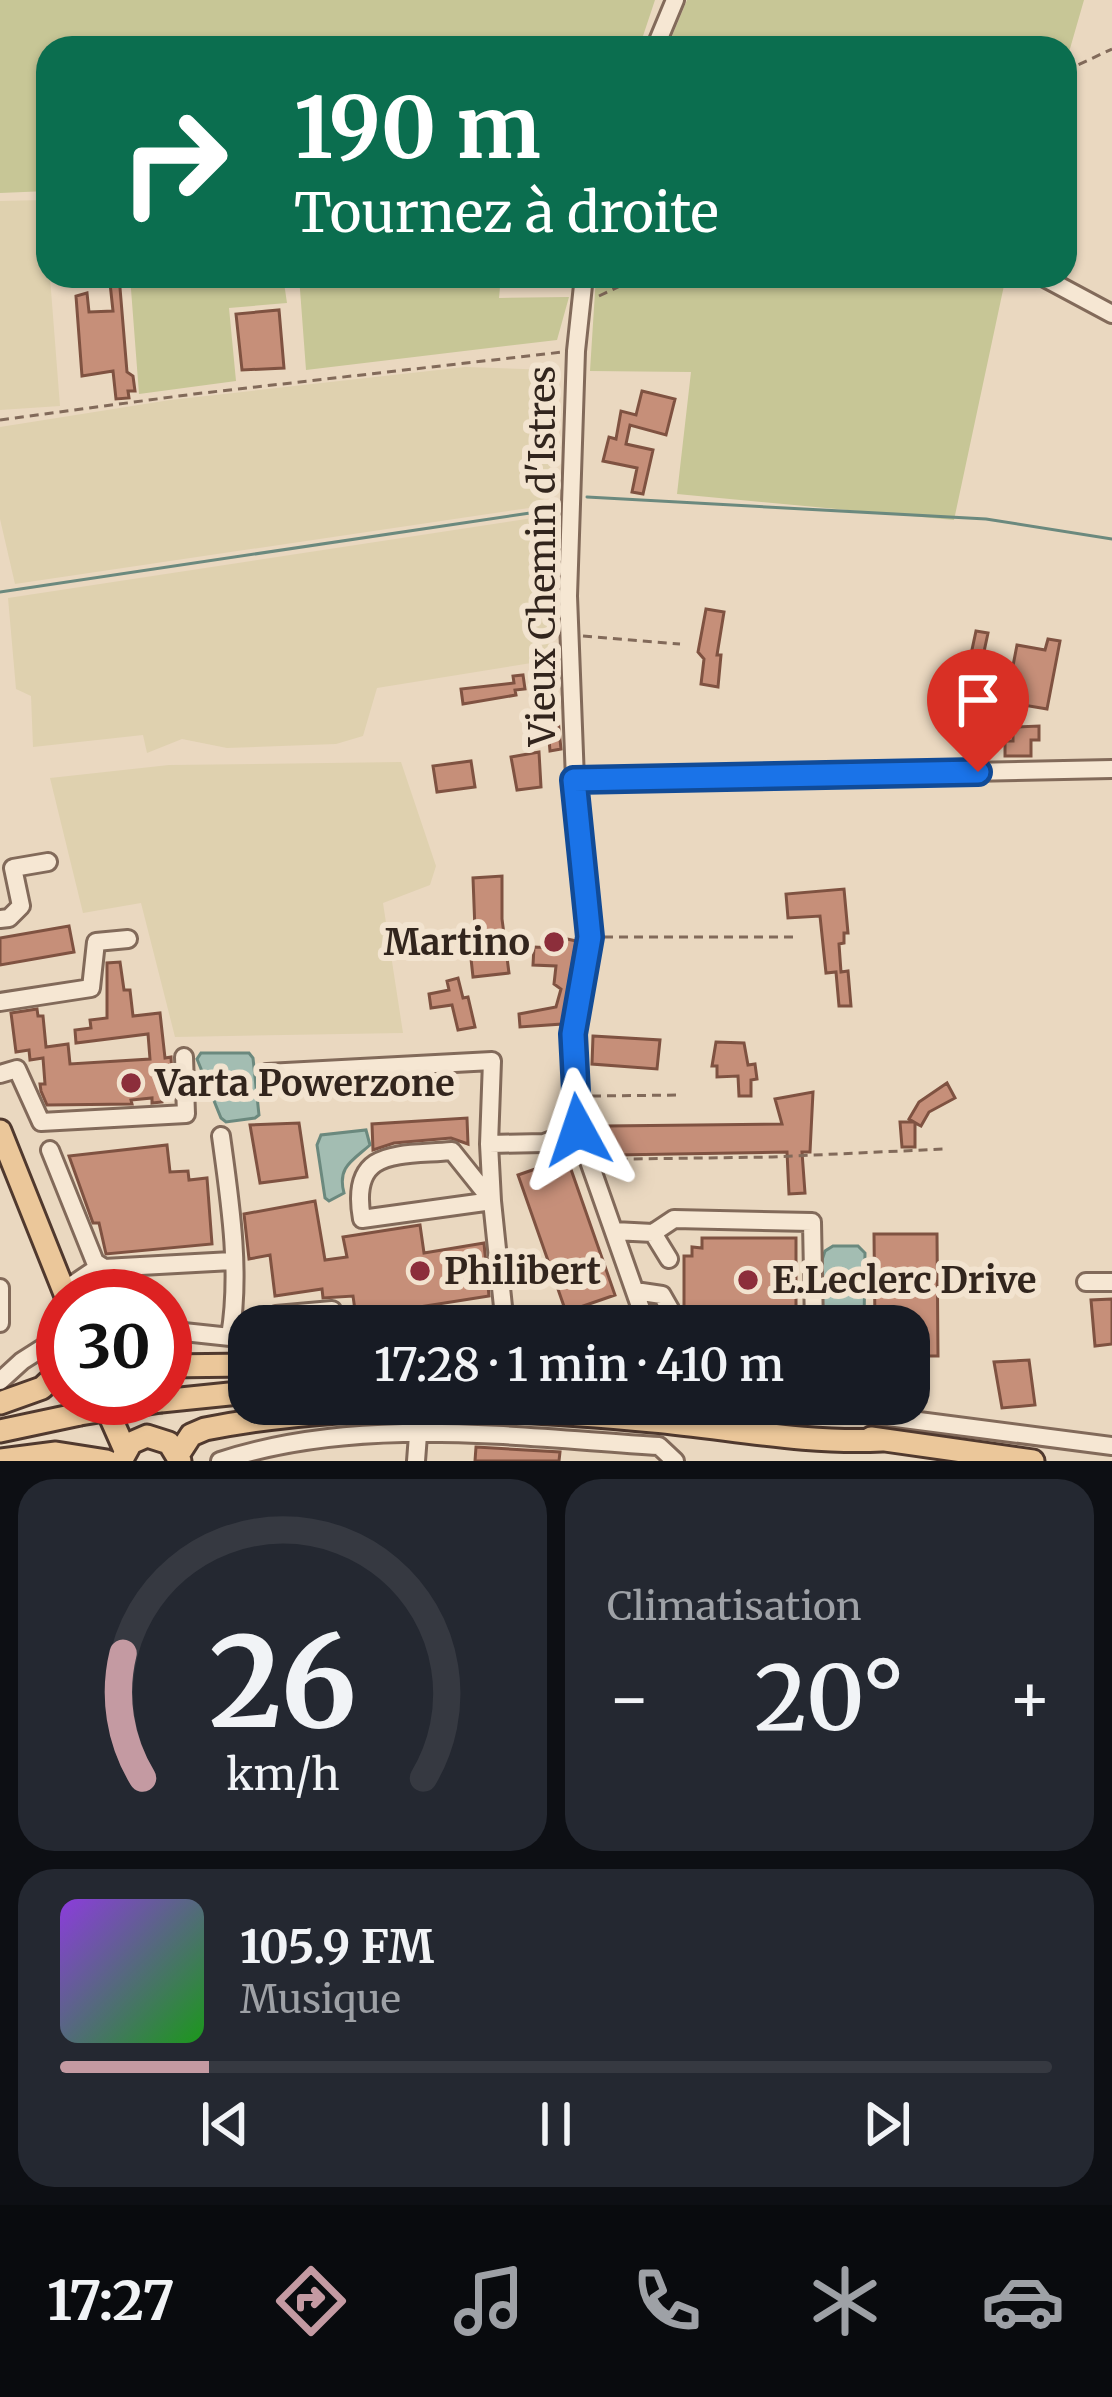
<!DOCTYPE html>
<html lang="fr">
<head>
<meta charset="utf-8">
<style>
  :root { --surface:#171b24; --page:#242831; --text:#f1f3f6; --muted:#9ea1a6; --line:#363941; --accent:#c49aa2 }
  body { margin:0; font-family:Merriweather,serif; background:var(--page); color:var(--text); height:100vh; display:flex; flex-direction:column; font-size:45px; white-space:nowrap }
  * { box-sizing:border-box; margin:0 }
  p { font-size:39px; color:var(--muted) }
  .icon { flex:none; width:66px; height:66px; fill:none; stroke:currentColor; stroke-width:2; stroke-linecap:round; stroke-linejoin:round }
  .map { position:relative; height:1461px; overflow:hidden }
  .sheet { display:flex; flex-direction:column; gap:18px; padding:18px; background:#0d0f14; flex:1 }
  .sheet>* { flex:none }
  .banner { position:absolute; left:36px; top:36px; width:1041px; height:252px; border-radius:36px; box-shadow:0 3px 9px #0004; background:#0b6e4f; color:#fff; overflow:hidden }
  .speed { position:absolute; left:36px; top:1269px; display:flex; gap:24px; font-size:60px; font-weight:700; text-align:center }
  .speed>* { display:grid; place-content:center; width:156px; height:156px; border-radius:50%; background:var(--surface); box-shadow:0 3px 9px #0004; line-height:1 }
  .speed .limit { border:18px solid #d22; background:#fff; color:#111 }
  .pin { position:absolute; display:grid; place-items:center; width:102px; height:102px; color:#fff; margin:-123px -51px; border-radius:50% 50% 50% 0; rotate:-45deg; box-shadow:0 0 12px #0007 }
  .pin .icon { rotate:45deg }
  .me { position:absolute; width:132px; margin:-66px; rotate:355deg; stroke-linejoin:round; filter:drop-shadow(0 0 9px #0008) }
  .turn { display:flex; align-items:center; gap:42px; height:252px; padding:0 60px; font-size:54px }
  .turn .icon { width:156px; height:156px; stroke-width:2.5 }
  .turn b { display:block; font-size:84px; line-height:102px }
  .big { font-size:90px; font-weight:600; line-height:1.1 }
  .sheet .widget { flex:1; display:flex; flex-direction:column; justify-content:center; gap:18px; min-width:0; padding:0 42px; border-radius:36px; background:var(--page) }
  .sheet .dial { align-items:center; gap:0 }
  .dial svg { height:312px; overflow:visible; fill:none; stroke:var(--line); stroke-width:7; stroke-linecap:round; text-anchor:middle }
  .dial text { fill:var(--text); stroke:none }
  .song { display:flex; align-items:center; gap:36px }
  .cover { width:144px; height:144px; border-radius:18px; background:linear-gradient(135deg,hsl(270 70% 55%),hsl(120 70% 35%)) }
  .played { height:12px; border-radius:6px; background:linear-gradient(90deg,var(--accent) 15%,var(--line) 15%) }
  .keys { display:flex; justify-content:space-around; direction:ltr }
  .heat { display:flex; justify-content:space-between; align-items:center; font-size:66px; direction:ltr }
  .sheet .tiles { flex:1; display:grid; gap:18px; grid-template-columns:1fr 1fr }
  .widget:last-child { grid-column:span 2 }
  .trip { position:absolute; left:228px; top:1305px; width:702px; height:120px; border-radius:36px; background:var(--surface); box-shadow:0 3px 9px #0004; font-weight:600; line-height:120px; text-align:center }
  .menu { display:flex; height:192px; justify-content:space-around; align-items:center; background:#090b0e; color:var(--muted) }
  .menu .icon { width:84px; height:84px }
  .menu .on { color:var(--accent) }
  .menu b { font-size:54px; color:var(--text) }
  .map>svg:first-child { display:block }
  .farmland { fill:#dfd1af }
  .green { fill:#c7c696 }
  .water { fill:#a3bdb2; stroke:#6b897e; stroke-width:3 }
  .lines { fill:none; stroke-linecap:round; stroke-linejoin:round }
  .stream { stroke:#6b897e; stroke-width:3 }
  .building { fill:#c68f79; stroke:#7f5241; stroke-width:3 }
  .minor-casing { stroke:#826a5a; stroke-width:22 }
  .major-casing { stroke:#50392e; stroke-width:27 }
  .path { stroke:#826a5a; stroke-width:3; stroke-dasharray:9 6; stroke-linecap:butt }
  .minor { stroke:#f6e7d3; stroke-width:16 }
  .major { stroke:#ebc79a; stroke-width:21 }
  .major-bridge-casing { stroke:#50392e; stroke-width:27; stroke-linecap:butt }
  .major-bridge { stroke:#ebc79a; stroke-width:21 }
  .route-casing { stroke:#114b97; stroke-width:30 }
  .route { stroke:#1a73e8; stroke-width:21 }
  .poi-dot { fill:#8c2e3b; stroke:#f2e3cf; stroke-width:4.5 }
  .labels { text-anchor:middle; stroke-width:12; stroke-linejoin:round; paint-order:stroke }
  .street-label { font-size:36px; fill:#32251d; stroke:#f2e3cf }
  .poi-label { font-size:36px; font-weight:bold; fill:#32251d; stroke:#f2e3cf; text-anchor:start }
</style>
</head>
<body>
<div class="map">
<svg width="1112" height="1461" viewBox="0 0 1112 1461">
  <rect width="100%" height="100%" fill="#ead8c0"/>
  <!-- farmland -->
  <path class="farmland" d="M44,200L60,406L0,410V201Z
    M465,367L554,370L549,496L529,508L15,584L0,519V427L170,400Z
    M546,516L550,660L377,688L363,736L336,744L227,748L182,739L147,753L143,735L33,747L31,696L16,689L8,598Z
    M401,762L436,866L430,885L383,903L403,1033L175,1037L141,903L83,913L50,778L169,765Z"/>
  <!-- green -->
  <path class="green" d="M0,0H655L639,48H48V191L0,193Z
    M687,0H1084L1065,66V48H667Z
    M130,276H283L287,303L229,308L236,381L139,394Z
    M299,276H501L499,298L569,297L557,340L306,370Z
    M596,276H1006L954,520L677,494L691,372L590,371Z"/>
  <!-- water -->
  <path class="water" d="M201,1053H249L253,1058L259,1115L255,1118L226,1122L221,1118L197,1059Z
    M366,1130L370,1145C352,1161 337,1167 344,1193L329,1201L325,1198L317,1145L321,1135Z
    M833,1246H858L865,1253L864,1326H822V1260L825,1251Z"/>
  <g class="lines">
    <!-- stream -->
    <path class="stream" d="M587,497L986,519L1112,539
      M0,592L530,513L557,500"/>
  </g>
  <!-- building -->
  <path class="building" d="M78,276H119L127,372L133,376L135,391H128L129,398L116,399L113,371L82,376L76,296L87,293L89,312L113,311L110,283L78,286Z
    M279,310L284,368L242,370L236,314Z
    M642,391L675,399L666,435L630,425L626,444L653,450L643,494L632,492L637,468L603,461L609,437L616,439L621,411L636,415Z
    M706,609L724,612L717,655H721L718,687L701,684L704,659L698,652Z
    M976,631L988,633L976,689L964,687Z
    M1048,639L1060,641L1047,709L1006,702L1017,645L1045,650Z
    M553,670L561,749L550,751L543,673Z
    M523,675L525,689L515,690L516,695L463,704L461,689L514,683L513,676Z
    M1039,726V740H1031V756H1005V741H1013V727Z
    M539,752L541,787L517,790L511,757Z
    M471,761L475,787L437,792L433,766Z
    M502,876V919L509,973L473,977L468,931L475,930L473,878Z
    M844,889L848,933H844V943L839,944L841,972L848,971L851,1006H839L836,972L826,973L820,916L788,918L786,894Z
    M69,926L74,952L0,965V938Z
    M558,937L576,941L562,1024L520,1027L519,1014L556,1007L561,989L554,984L556,966L533,965L534,947L557,948Z
    M120,962L124,990H130L133,1016L160,1013L165,1058L171,1057L173,1097L162,1098V1102L152,1103V1098L131,1100L132,1104L47,1105L41,1091L40,1084H45L43,1058L30,1060L29,1050L16,1052L11,1013L37,1009L38,1016H43L46,1047L68,1044L70,1064L150,1059L148,1034L76,1043L75,1030L91,1028L90,1020L107,1018V963Z
    M458,978L463,998L468,997L475,1027L458,1030L452,1005L431,1008L429,994L449,990L447,981Z
    M593,1036L660,1040L657,1069L592,1064Z
    M716,1042L744,1043L748,1065L755,1064L757,1079L751,1080V1096H739L738,1076L717,1077V1066H712Z
    M947,1083L955,1098L929,1112L921,1126L915,1123V1147H902L900,1122H914L909,1119L919,1102Z
    M813,1092L810,1152H802L805,1193L789,1194L787,1152L615,1155L607,1126L782,1124L775,1099Z
    M467,1118L468,1144L451,1138L394,1143L373,1150L372,1124Z
    M299,1123L307,1177L260,1183L250,1125Z
    M167,1145L170,1172L188,1171L189,1180L207,1178L212,1244L106,1254L99,1223H93L69,1156Z
    M567,1158L615,1295L566,1312L518,1175Z
    M315,1201L325,1260L347,1257L343,1237L420,1225L424,1253L484,1243L489,1296L356,1317L353,1296L323,1298L322,1289L275,1296L270,1255L249,1259L244,1214Z
    M874,1234H937L938,1356H909V1326H875Z
    M702,1238H796V1326H684V1256H692V1247L702,1248Z
    M1112,1299V1344L1095,1346L1091,1300Z
    M1029,1360L1035,1405L1002,1408L994,1362Z
    M476,1447L560,1452L559,1461H475Z"/>
  <g class="lines">
    <!-- minor casing -->
    <g class="minor-casing">
      <path id="minor" d="M655,48L675,0
        M584,276L576,351L568,596L575,780L590,937L573,1034V1076L578,1130L647,1326
        M1041,276L1112,314
        M575,780L1112,769
        M0,919L9,918L21,906L13,868L48,862
        M0,1002L91,988L96,942L128,939
        M267,1073L492,1061L489,1144
        M0,1074L17,1069L41,1122L186,1114L184,1057
        M221,1136C230,1201 241,1272 230,1336
        M50,1150L95,1262L104,1268L232,1261
        M614,1231L653,1233L669,1259
        M653,1233L674,1219L812,1222L814,1326
        M1086,1282H1112
        M69,1287L100,1266
        M0,1288V1323
        M635,1291L662,1295L670,1309L671,1326
        M276,1315L332,1310
        M505,1326L492,1201L452,1151C398,1156 349,1147 362,1219L492,1201L489,1144L544,1143L578,1130
        M165,1330L249,1339
        M0,1381L22,1361L63,1335
        M788,1404L1112,1446
        M220,1461C360,1415 514,1437 659,1446L675,1461
        M416,1461L418,1435"/>
    </g>
    <!-- major casing -->
    <g class="major-casing">
      <path id="major" d="M0,1131L66,1296
        M63,1336V1357
        M165,1366L249,1365
        M102,1398L125,1450
        M161,1401L249,1392
        M0,1403L42,1388L63,1368
        M633,1404L674,1409
        M672,1404L725,1415
        M0,1431L80,1414
        M871,1438L1033,1461
        M178,1455L191,1435L205,1429C353,1400 504,1407 653,1421C730,1428 805,1444 882,1440
        M0,1460L56,1453L107,1461
        M121,1461L131,1443L147,1436L169,1443L180,1461"/>
    </g>
    <!-- path -->
    <path class="path" d="M1065,71L1112,49
      M599,296L641,276
      M0,420L194,394L563,352
      M583,636L680,644
      M604,937H795
      M592,1096L682,1095
      M604,1163L630,1159L772,1157L944,1149"/>
    <!-- minor -->
    <use href="#minor" class="minor"/>
    <!-- major -->
    <use href="#major" class="major"/>
    <!-- major-bridge casing -->
    <g class="major-bridge-casing">
      <path id="major-bridge" d="M80,1414L161,1401"/>
    </g>
    <!-- major-bridge -->
    <use href="#major-bridge" class="major-bridge"/>
  </g>
  <g class="lines">
    <!-- route casing -->
    <g class="route-casing">
      <path id="route" d="M578,1130L573,1034L590,937L574,780L978,772"/>
    </g>
    <!-- route -->
    <use href="#route" class="route"/>
  </g>
  <!-- markers -->
  <g class="poi-dot">
    <circle cx="554" cy="942" r="12"/>
    <circle cx="131" cy="1083" r="12"/>
    <circle cx="420" cy="1271" r="12"/>
    <circle cx="748" cy="1280" r="12"/>
  </g>
  <g class="labels">
    <!-- street labels -->
    <g class="street-label">
      <text transform="translate(542 556) rotate(-90)" y="13">Vieux Chemin d'Istres</text>
    </g>
    <!-- poi labels -->
    <g class="poi-label">
      <text x="530" y="955" text-anchor="end">Martino</text>
      <text x="155" y="1096">Varta Powerzone</text>
      <text x="444" y="1284">Philibert</text>
      <text x="772" y="1293">E.Leclerc Drive</text>
    </g>
  </g>
</svg>
<div class="speed"><div class="limit">30</div></div>
<div class="pin" style="left:978px;top:772px;background:#d93025"><svg class="icon" aria-label="arrive" viewBox="0 0 24 24"><path d="M6 21V4h12l-3 4 3 4H6"/></svg></div>
<svg class="me" style="left:578px;top:1130px" viewBox="-20 -20 40 40"><path d="M0-17L14 15 0 8-14 15z" fill="#1a73e8" stroke="#fff" stroke-width="4"/></svg>
<div class="trip">17:28 · 1 min · 410 m</div>
<div class="banner">
<div class="turn"><svg class="icon" aria-label="right" viewBox="0 0 24 24"><path d="M7 20v-9h11M14 6l5 5-5 5"/></svg><div><b>190 m</b>Tournez à droite</div></div>
</div>
</div>
<section class="sheet">
<div class="tiles">
<div class="widget dial"><svg viewBox="0 0 100 80">
<path d="M14 69A42 42 0 1 1 86 69"/>
<path d="M14 69A42 42 0 0 1 9 37" stroke="#c49aa2"/>
<text x="50" y="56" font-size="32" font-weight="700">26</text>
<text x="50" y="72" font-size="11">km/h</text>
</svg></div>
<div class="widget"><p>Climatisation</p>
<div class="heat"><a>−</a><b class="big">20°</b><a>+</a></div>
</div>
<div class="widget">
<div class="song"><i class="cover"></i><div><b>105.9 FM</b><p>Musique</p></div></div>
<div class="played"></div>
<div class="keys"><svg class="icon" aria-label="previous" viewBox="0 0 24 24"><path d="M18 5L8 12l10 7zM5 5v14"/></svg><svg class="icon" aria-label="pause" viewBox="0 0 24 24"><path d="M8 5v14M16 5v14"/></svg><svg class="icon" aria-label="next" viewBox="0 0 24 24"><path d="M6 5l10 7-10 7zM19 5v14"/></svg></div>
</div>
</div>
</section>
<nav class="menu">
<b>17:27</b>
<svg class="icon on" aria-label="directions" viewBox="0 0 24 24"><path d="M12 3l9 9-9 9-9-9zM9 14v-3h6M13 9l2 2-2 2"/></svg>
<svg class="icon" aria-label="music" viewBox="0 0 24 24"><path d="M9 18V5l10-2v13"/><circle cx="6" cy="18" r="3"/><circle cx="16" cy="16" r="3"/></svg>
<svg class="icon" aria-label="phone" viewBox="0 0 24 24"><path d="M5 4h4l2 5-3 2q2 4 5 5l2-3 5 2v4C11 20 4 13 5 4z"/></svg>
<svg class="icon" aria-label="climate" viewBox="0 0 24 24"><path d="M12 3v18M4 7l16 10M4 17L20 7"/></svg>
<svg class="icon" aria-label="car" viewBox="0 0 24 24"><path d="M5 17H2v-5l4-1 3-4h7l3 4 3 1v5h-3M9 17h6M6 11h13"/><circle cx="7" cy="17" r="2"/><circle cx="17" cy="17" r="2"/></svg>
</nav>
</body>
</html>
